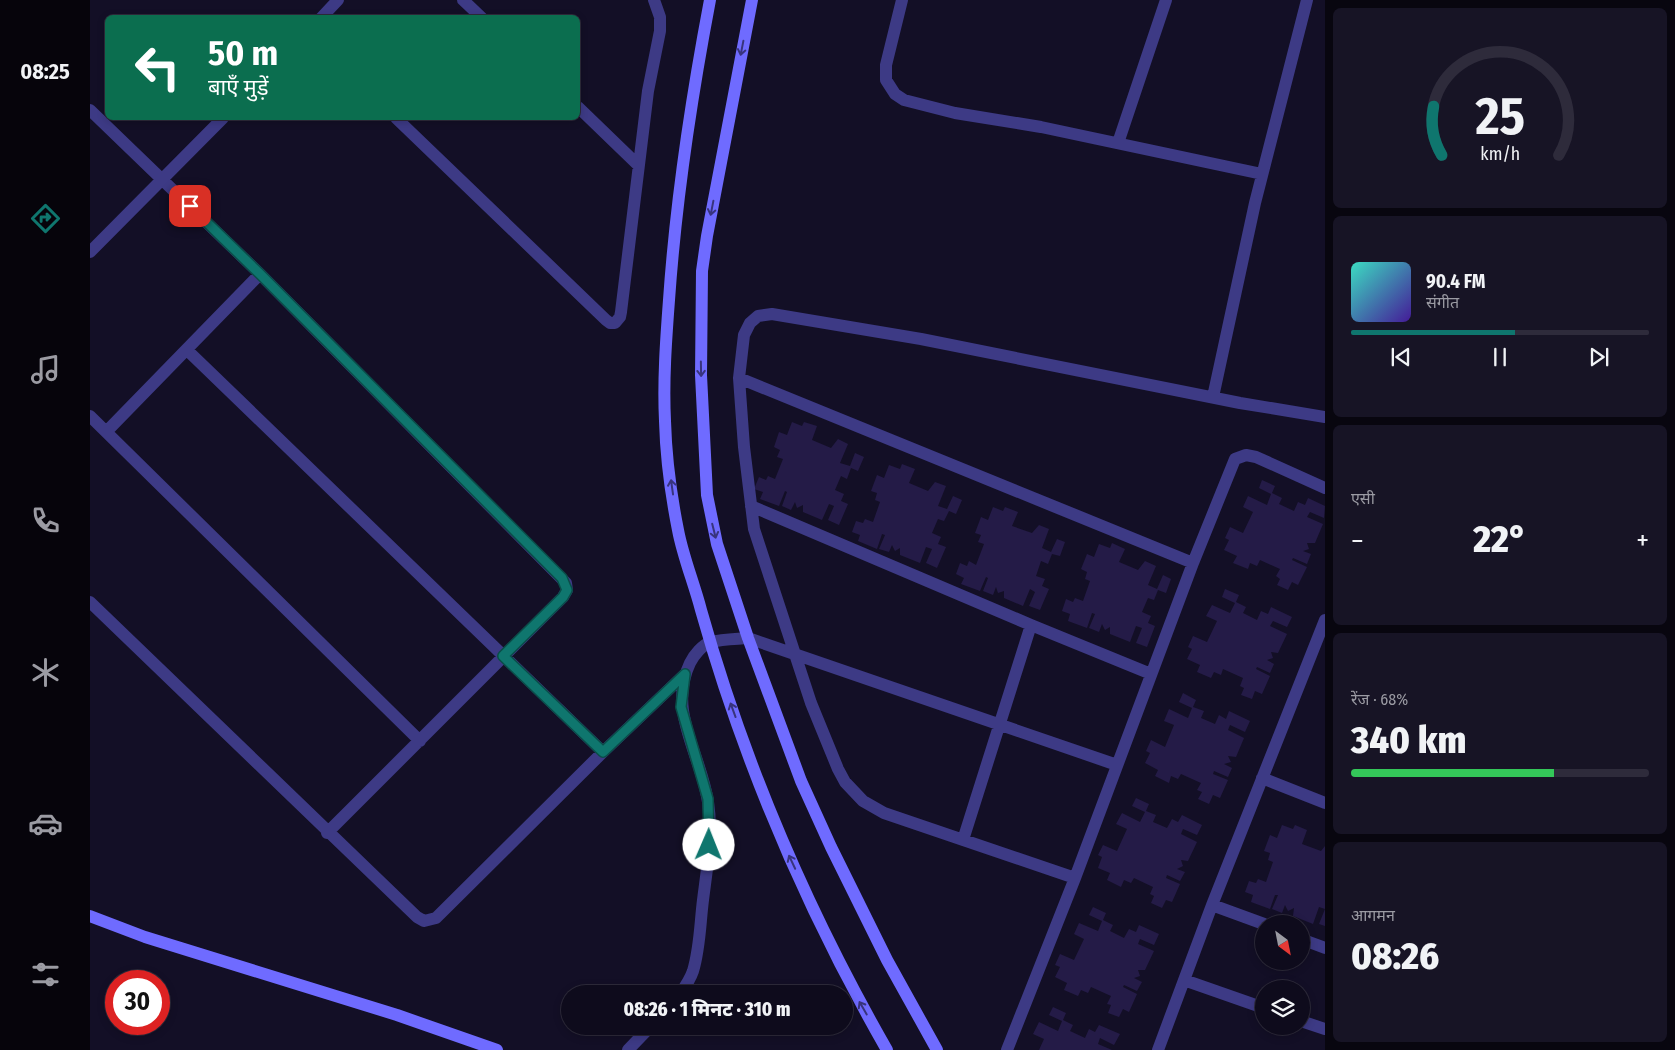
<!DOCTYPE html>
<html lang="hi">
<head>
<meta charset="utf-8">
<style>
  :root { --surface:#0e0b1c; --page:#171425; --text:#f1f3f6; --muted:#9b9ba3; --line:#2e2b3b; --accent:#0f766e }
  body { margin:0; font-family:"Fira Sans Condensed","Noto Sans Devanagari",sans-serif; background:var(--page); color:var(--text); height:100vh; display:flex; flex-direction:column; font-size:19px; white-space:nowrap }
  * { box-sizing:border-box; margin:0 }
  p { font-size:16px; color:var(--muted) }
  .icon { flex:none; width:28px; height:28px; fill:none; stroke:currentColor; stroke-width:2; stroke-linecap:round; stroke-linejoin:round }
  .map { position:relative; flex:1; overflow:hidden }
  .sheet { display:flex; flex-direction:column; gap:8px; padding:8px; background:#08060f; width:350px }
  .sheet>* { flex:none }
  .guide { position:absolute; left:15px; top:15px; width:475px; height:105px; border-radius:8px; box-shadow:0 2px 8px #0003,0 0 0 1px var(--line); background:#0b6e4f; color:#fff; overflow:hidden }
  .needle { width:32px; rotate:148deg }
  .buttons { position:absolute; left:1165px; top:915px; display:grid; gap:10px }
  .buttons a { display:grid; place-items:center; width:55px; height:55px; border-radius:50%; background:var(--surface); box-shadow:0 2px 8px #0003,0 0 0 1px var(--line); font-size:25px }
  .speed { position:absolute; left:15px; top:970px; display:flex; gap:10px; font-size:25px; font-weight:700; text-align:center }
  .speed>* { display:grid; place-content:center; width:65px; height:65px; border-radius:50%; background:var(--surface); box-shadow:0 2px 8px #0003,0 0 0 1px var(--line); line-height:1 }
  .speed .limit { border:8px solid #d22; background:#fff; color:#111 }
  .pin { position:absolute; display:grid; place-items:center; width:42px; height:42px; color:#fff; margin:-21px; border-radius:10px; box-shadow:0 2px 8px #0006 }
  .me { position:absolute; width:55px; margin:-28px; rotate:1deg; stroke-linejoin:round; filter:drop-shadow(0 0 4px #0008) }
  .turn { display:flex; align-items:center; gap:18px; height:105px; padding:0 20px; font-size:22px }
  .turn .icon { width:65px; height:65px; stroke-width:2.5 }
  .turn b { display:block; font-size:35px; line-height:42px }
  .big { font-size:38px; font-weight:800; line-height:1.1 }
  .sheet .tile { flex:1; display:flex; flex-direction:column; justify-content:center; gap:8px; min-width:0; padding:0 18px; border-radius:8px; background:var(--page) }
  .sheet .dial { align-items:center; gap:0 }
  .dial svg { height:130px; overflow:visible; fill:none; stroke:var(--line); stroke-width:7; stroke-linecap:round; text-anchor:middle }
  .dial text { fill:var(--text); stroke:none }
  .song { display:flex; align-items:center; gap:15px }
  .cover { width:60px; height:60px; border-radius:8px; background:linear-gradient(135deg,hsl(170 70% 55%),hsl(260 70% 35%)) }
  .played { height:5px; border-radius:2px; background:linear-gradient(90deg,var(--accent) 55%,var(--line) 55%) }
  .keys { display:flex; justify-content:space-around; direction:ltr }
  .heat { display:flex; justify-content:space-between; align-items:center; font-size:28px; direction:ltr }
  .charge { height:8px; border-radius:4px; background:linear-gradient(90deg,#34c759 68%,var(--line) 0) }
  .trip { position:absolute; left:471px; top:985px; width:292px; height:50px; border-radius:25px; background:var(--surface); box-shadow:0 2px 8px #0003,0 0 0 1px var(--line); font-weight:800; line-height:50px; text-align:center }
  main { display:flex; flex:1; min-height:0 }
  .tabs { display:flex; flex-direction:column; width:90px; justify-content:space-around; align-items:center; background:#06040b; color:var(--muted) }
  .tabs .icon { width:35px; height:35px }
  .tabs .selected { color:var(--accent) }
  .tabs b { font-size:22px; color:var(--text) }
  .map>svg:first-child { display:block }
  .building { fill:#241b47 }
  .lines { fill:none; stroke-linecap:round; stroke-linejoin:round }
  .street { stroke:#3d3a85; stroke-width:12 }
  .secondary { stroke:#6f6bff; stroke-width:12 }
  .oneway { stroke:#38347d }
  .route-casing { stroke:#0a4d48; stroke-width:12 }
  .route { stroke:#0f766e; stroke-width:9 }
</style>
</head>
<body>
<main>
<nav class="tabs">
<b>08:25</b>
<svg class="icon selected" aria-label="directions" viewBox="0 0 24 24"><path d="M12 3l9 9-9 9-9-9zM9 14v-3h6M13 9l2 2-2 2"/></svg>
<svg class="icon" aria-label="music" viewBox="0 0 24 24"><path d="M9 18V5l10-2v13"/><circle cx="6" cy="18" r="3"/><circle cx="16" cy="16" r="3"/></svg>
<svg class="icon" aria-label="phone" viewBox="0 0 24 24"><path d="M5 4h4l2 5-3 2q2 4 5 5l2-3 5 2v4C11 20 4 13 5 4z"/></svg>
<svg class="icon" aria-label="climate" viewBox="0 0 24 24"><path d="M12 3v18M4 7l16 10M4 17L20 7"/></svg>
<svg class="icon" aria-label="car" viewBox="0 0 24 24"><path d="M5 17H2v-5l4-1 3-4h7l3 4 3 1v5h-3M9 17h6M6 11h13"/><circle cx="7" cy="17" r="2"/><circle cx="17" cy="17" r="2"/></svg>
<svg class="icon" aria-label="filters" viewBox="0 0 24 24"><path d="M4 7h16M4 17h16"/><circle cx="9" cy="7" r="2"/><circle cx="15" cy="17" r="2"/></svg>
</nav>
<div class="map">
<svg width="1235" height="1050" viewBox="0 0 1235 1050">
  <rect width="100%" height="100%" fill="#130f26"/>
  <!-- building -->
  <path class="building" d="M702,422L712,426L714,422L727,426L722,440L741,448L748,439L758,444L750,463L760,466L765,453L774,457L768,471L761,468L757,479L751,476L745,490L754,494L751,501L758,504L749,525L738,520L744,506L739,504L732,520L713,512V505L707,508L705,502L701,510L692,506L697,492L695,491L689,506L670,499L673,492L664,489L669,477L676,480L678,476L685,479L693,459L687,457L690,450L684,447L689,432L697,435Z
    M812,464L825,469L819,483L838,491L845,482L856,486L848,506L857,509L863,496L872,500L866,514L859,511L854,521L848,519L842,533L851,537L848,544L856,547L847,568L836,563L842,549L836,547L830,563L810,555V548L805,551L802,545L799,552L789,549L795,535L792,534L787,549L768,541L770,535L762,532L766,521L773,523L775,519L783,522L790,502L785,500L787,493L781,491L787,475L794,478L799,465L810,469Z
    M1172,480L1185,486L1182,493L1192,498L1189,504L1204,511L1208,502L1215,505L1218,498L1235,506L1234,518L1220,512L1217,517L1233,524L1225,543H1217L1219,549L1213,551L1221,554L1217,564L1203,558L1202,560L1217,567L1208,585L1202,582L1198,590L1187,585L1190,579L1186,576L1190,569L1170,560L1167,566L1160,563L1158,569L1143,563L1147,556L1134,550L1139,540L1135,538L1140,527L1153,533L1163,512L1153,507L1158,496L1177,505L1181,494L1169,488Z
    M903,507L913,511L915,507L928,512L922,526L942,533L949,525L959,529L952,548L961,552L967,539L975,542L970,556L962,554L958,564L951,561L946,576L955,579L952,586L959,589L950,610L939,606L945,592L940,589L933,606L914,598V591L908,593L906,587L903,595L893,591L898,578L896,577L890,591L871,584L874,578L866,574L870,563L877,566L879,561L886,565L894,544L888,542L891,535L885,533L891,517L898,520Z
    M1022,543L1035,549L1029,562L1048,570L1055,561L1066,566L1058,585L1067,589L1073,575L1081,579L1076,593L1068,590L1064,600L1058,598L1052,612L1061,616L1058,623L1065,626L1057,647L1046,643L1052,628L1046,626L1040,642L1020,634V627L1015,630L1012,624L1009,632L999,628L1005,614L1002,613L997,628L978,621L980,614L972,611L976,599L983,602L985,598L993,601L1000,581L995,579L997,572L991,569L997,554L1004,557L1009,544L1020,548Z
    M1135,589L1149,595L1146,602L1156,607L1153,613L1167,620L1171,611L1178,614L1181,607L1202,617L1197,627L1183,621L1180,626L1197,634L1188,653L1181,652L1183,658L1177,660L1184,664L1180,673L1167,667L1166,669L1180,676L1172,694L1165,691L1162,699L1151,695L1154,688L1150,686L1153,678L1133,669L1131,675L1124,672L1121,678L1107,672L1110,665L1097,659L1102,649L1098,647L1103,636L1117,642L1127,621L1116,616L1122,605L1140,613L1145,603L1132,597Z
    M1093,693L1106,700L1103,707L1114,711L1111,718L1125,724L1129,715L1136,719L1139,711L1160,721L1155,732L1140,725L1138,730L1154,738L1146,757L1138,756L1141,762L1134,764L1142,768L1138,777L1124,771L1123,774L1138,780L1130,798L1123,795L1119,804L1108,799L1112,792L1107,790L1111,783L1091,774L1088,779L1081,776L1079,783L1065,776L1068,770L1055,763L1060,753L1056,751L1061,740L1075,747L1084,725L1074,721L1079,709L1098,718L1102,708L1089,702Z
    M1046,798L1059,804L1056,811L1066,815L1063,822L1077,828L1082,819L1088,822L1092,815L1112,825L1107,835L1093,829L1091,834L1107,842L1098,861L1091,860L1093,866L1087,869L1095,872L1090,881L1077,875L1076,878L1090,884L1082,902L1076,900L1072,908L1061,903L1064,896L1060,894L1063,887L1044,878L1041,883L1034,880L1031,887L1017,880L1020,873L1008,868L1012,857L1008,855L1013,845L1027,851L1037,829L1026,824L1032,813L1050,822L1055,812L1042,806Z
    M1192,825L1203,829L1205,825L1217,830L1212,844L1231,851L1235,846V926L1229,924L1235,909L1229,907L1223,924L1203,916L1204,908L1198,911L1195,905L1192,913L1182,909L1188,895H1185L1180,909L1161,902L1163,895L1155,892L1159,881L1166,883L1168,879L1176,882L1183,862L1178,860L1180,853L1174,851L1180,835L1187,838Z
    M1003,907L1016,913L1013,920L1023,925L1020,931L1034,938L1039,929L1046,932L1049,925L1069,934L1064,945L1050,939L1048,944L1064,951L1055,970H1048L1050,976L1044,978L1052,982L1047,991L1034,985L1033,987L1047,994L1039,1012L1033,1009L1029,1017L1018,1013L1021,1005L1017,1004L1021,996L1001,987L998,993L991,990L988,996L974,990L977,983L965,977L970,967L965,965L970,954L984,960L994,939L984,934L989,923L1008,931L1012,921L999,915Z
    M963,1007L976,1013L973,1020L983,1025L980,1031L995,1038L999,1029L1005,1032L1009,1025L1030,1034L1024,1045L1010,1038L1008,1044L1022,1050H949L954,1039L943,1034L949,1022L968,1031L972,1021L959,1015Z"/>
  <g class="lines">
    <!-- street -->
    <path class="street" d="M373,0L392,18
      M812,0L796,65V80L805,94L814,100L865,113L951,127L1172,174
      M231,18L248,0
      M488,107L548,165
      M0,110L170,274L476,583L477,590L473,597L237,833
      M306,118L516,320L520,323H525L530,317L531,312L558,91L570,31V17L564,0
      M1028,143L1076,0
      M0,252L133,118
      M97,350L513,752
      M649,378L1103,563
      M1123,397L1165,203L1217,0
      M0,416L330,741
      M17,431L170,274
      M661,506L941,625L1061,674
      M0,602L327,917L334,921L346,918L513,752L595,674
      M1172,778L1235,803
      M873,840L941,625
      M985,878L794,813L773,801L755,782L748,769L721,703L664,529L654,447L649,378L654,335L660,323L668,316L682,314L831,339L1150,403L1235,417
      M1122,905L1174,924
      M1211,939L1235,948
      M1094,980L1174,1008
      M590,994C595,987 600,980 603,971C610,948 610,924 613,900C617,868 623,834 618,802C611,754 577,711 600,663C604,655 612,645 621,642C632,639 646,639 658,638L1027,765
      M1211,1021L1235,1029
      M538,1050L561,1026
      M917,1050L985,878L1103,563L1145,459L1156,455L1166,457L1235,488
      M1068,1050L1122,905L1235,620"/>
    <!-- secondary -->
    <path class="secondary" d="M620,0C601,100 586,199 579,300C576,340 573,381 575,421C576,457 581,495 588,530C593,557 604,583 611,610C654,763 718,912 797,1050
      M662,0L617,236L612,271L611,375L617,495L627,544L658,638L711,781L741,847L797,960L847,1050
      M0,916L55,937L307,1015L407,1050"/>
  </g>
  <!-- one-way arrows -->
  <defs><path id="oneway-shaft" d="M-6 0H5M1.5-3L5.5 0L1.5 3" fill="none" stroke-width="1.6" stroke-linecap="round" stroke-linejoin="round" transform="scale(1.25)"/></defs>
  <g class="oneway">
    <use href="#oneway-shaft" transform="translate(652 48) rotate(101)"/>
    <use href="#oneway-shaft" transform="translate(622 208) rotate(101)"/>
    <use href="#oneway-shaft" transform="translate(611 369) rotate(89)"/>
    <use href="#oneway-shaft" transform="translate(582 487) rotate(-98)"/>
    <use href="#oneway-shaft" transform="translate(624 531) rotate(76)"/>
    <use href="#oneway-shaft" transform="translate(643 710) rotate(-110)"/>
    <use href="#oneway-shaft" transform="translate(702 862) rotate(-115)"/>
    <use href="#oneway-shaft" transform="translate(773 1008) rotate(-120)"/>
  </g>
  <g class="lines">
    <!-- route casing -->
    <g class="route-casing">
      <path id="route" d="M100,206L170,274L472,578L477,590L473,597L413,656L513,752L595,674L591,707L618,799L619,845"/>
    </g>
    <!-- route -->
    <use href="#route" class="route"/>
  </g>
</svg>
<div class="buttons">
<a><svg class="needle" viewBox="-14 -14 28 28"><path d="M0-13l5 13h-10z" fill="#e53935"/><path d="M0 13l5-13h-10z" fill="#9b9ba3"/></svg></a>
<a><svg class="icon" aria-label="layers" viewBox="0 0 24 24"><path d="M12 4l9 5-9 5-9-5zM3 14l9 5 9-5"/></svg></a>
</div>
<div class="speed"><div class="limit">30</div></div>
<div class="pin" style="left:100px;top:206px;background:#d93025"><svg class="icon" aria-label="arrive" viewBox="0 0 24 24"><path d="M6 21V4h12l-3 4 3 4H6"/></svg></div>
<svg class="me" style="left:619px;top:845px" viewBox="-20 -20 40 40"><circle r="19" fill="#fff"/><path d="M0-13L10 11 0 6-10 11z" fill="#0f766e"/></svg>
<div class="trip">08:26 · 1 मिनट · 310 m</div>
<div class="guide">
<div class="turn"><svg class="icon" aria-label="left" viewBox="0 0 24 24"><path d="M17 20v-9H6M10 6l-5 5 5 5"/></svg><div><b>50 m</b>बाएँ मुड़ें</div></div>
</div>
</div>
<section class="sheet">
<div class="tile dial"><svg viewBox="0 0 100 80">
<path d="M14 69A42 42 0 1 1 86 69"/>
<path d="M14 69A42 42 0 0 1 9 39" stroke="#0f766e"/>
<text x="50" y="56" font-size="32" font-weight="700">25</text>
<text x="50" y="72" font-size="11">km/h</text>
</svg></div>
<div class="tile">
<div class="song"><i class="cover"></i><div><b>90.4 FM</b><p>संगीत</p></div></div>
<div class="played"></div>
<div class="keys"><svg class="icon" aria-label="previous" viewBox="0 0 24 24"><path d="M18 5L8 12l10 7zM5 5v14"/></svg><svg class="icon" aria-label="pause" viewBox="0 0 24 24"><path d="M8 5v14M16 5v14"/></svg><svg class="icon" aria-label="next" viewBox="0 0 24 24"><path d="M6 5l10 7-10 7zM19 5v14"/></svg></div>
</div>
<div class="tile"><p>एसी</p>
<div class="heat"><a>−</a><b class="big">22°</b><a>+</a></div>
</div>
<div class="tile"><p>रेंज · 68%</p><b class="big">340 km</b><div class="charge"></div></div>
<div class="tile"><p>आगमन</p><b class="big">08:26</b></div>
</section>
</main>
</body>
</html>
